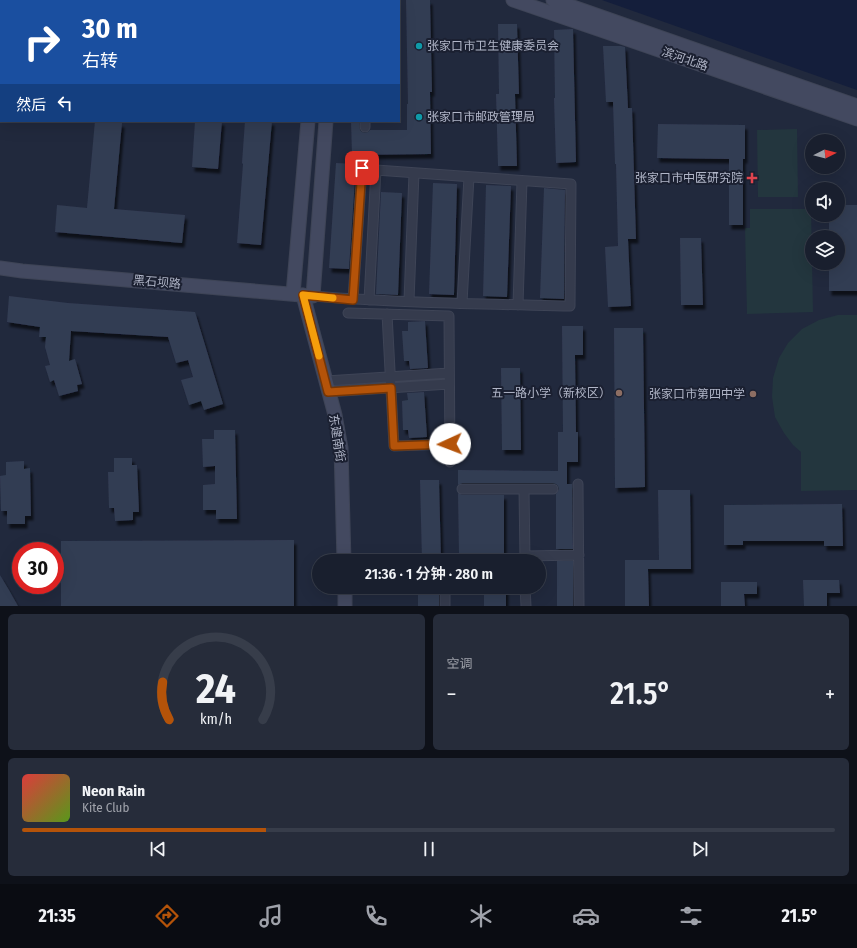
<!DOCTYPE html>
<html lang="zh">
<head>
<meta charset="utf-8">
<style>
  :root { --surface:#191f2e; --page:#262c3a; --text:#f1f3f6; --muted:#9fa2aa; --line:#373d4a; --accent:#b45309 }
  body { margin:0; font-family:"Fira Sans Condensed","Noto Sans SC",sans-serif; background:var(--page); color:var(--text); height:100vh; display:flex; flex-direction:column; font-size:15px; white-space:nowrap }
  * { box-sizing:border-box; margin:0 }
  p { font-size:13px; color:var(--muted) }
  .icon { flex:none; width:22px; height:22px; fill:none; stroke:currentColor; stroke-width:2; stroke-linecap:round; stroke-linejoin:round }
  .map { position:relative; height:606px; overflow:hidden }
  .panel { display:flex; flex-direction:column; gap:8px; padding:8px; background:#0e1119; flex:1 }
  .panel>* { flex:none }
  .hud { position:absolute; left:0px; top:0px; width:400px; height:122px; box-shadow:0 4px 16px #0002,0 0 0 1px var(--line); background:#1a4fa0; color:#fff; overflow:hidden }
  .needle { width:26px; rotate:84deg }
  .fabs { position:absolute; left:805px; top:134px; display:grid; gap:8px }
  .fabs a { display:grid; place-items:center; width:40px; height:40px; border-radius:50%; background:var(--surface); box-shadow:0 4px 16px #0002,0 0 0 1px var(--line); font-size:20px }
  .speed { position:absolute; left:12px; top:542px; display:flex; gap:8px; font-size:20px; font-weight:700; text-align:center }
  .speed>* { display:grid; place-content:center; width:52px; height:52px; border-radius:50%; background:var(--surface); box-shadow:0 4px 16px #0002,0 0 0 1px var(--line); line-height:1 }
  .speed .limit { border:6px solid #d22; background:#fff; color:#111 }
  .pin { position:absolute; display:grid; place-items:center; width:34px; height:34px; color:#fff; margin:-17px; border-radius:8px; box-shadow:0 2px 6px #0006 }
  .me { position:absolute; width:44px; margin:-22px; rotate:268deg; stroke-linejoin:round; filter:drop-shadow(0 0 3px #0008) }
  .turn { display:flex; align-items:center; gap:14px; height:84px; padding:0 16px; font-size:18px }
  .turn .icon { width:52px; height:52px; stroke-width:2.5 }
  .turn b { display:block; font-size:28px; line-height:34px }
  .then { display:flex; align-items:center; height:38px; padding:0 16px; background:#0003; gap:8px; font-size:15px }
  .big { font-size:30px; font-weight:600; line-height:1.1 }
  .panel .card { flex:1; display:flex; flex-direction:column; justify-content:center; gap:6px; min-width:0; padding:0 14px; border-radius:6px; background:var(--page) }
  .panel .dial { align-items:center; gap:0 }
  .dial svg { height:104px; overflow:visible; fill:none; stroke:var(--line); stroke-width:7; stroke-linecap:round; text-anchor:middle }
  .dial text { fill:var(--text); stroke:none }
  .song { display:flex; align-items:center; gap:12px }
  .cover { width:48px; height:48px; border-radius:6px; background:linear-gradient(135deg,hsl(0 70% 55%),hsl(90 70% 35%)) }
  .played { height:4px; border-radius:2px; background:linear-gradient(90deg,var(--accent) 30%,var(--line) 30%) }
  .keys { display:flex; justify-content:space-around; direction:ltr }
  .heat { display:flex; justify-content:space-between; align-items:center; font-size:22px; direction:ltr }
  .panel .tiles { flex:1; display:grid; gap:8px; grid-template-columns:1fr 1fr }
  .card:last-child { grid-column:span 2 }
  .trip { position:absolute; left:312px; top:554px; width:234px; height:40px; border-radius:20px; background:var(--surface); box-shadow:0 4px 16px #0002,0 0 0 1px var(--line); font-weight:600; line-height:40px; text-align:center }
  .tab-bar { display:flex; height:64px; justify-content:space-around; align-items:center; background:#0a0c12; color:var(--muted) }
  .tab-bar .icon { width:28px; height:28px }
  .tab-bar .active { color:var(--accent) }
  .tab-bar b { font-size:18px; color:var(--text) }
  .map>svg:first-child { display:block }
  .green { fill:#23363e }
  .water { fill:#141e3b }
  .building { fill:#333c53; filter:url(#shadow) }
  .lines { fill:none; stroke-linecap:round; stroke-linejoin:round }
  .street-casing { stroke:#3e4456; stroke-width:11 }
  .secondary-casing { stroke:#3e4456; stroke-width:15 }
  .street { stroke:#353b4d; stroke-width:9 }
  .secondary { stroke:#434960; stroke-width:13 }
  .route-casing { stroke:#753606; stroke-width:10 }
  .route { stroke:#b45309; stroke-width:7 }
  .slow { stroke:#f59e0b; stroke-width:7 }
  .culture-dot { fill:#0f9aa8; stroke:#1b2031; stroke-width:1.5 }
  .health-dot { fill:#e0444e; stroke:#1b2031; stroke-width:1.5 }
  .education-dot { fill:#8d6e63; stroke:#1b2031; stroke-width:1.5 }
  .labels { text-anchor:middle; stroke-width:4; stroke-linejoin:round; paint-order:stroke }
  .poi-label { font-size:12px; fill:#b1b6c8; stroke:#1b2031; text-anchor:end }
  .street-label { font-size:12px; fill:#b1b6c8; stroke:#1b2031 }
</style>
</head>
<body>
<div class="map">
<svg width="857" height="606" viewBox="0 0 857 606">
  <defs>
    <filter id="shadow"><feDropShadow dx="2.5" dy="4.5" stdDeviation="1" flood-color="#0009"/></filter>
  </defs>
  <rect width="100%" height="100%" fill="#21293d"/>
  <!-- green -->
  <path class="green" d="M797,129L798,197H758L757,130Z
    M750,209H811L813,312L747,314L745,228H750Z
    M838,315H857V490L801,491V452L793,445L784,433L775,417L772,397L773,378L779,358L788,343L802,329L819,320Z"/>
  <!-- water -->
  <path class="water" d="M602,0H857V90Z"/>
  <!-- building -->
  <path class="building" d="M406,0H430L432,92H430L431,154L352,155L351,121H359L360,130L362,132L365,133L368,132L370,130H407V104H408Z
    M498,24H517L519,94H515L517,166H498L496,94H499Z
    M573,29L576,162L556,163L554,98H555L554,30Z
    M603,46H621L625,47L628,108H632L636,239H628L631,306L608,307L605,247L618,246L616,164H615L613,102H606Z
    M95,121L122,123L114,209L185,215L182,243L55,232L57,205L87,208Z
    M195,121H222L218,169L192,167Z
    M245,121H272L261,245L237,243L243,164L242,163Z
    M658,124L745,125V159H743V225H729V159L657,158Z
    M336,163L356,164L349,269L329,268Z
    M433,183L457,184L454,295L429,294Z
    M486,185L511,186L507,297L483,296Z
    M544,188L565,190L564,299L540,298Z
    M381,192L402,193L398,295L376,294Z
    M838,205H857V291H829V263H838V237H829V215H838Z
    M680,238H701L703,305H681Z
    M9,296L68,303L195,312L223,404L204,410L201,401L189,405L181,380L193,377L188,360L176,363L168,337L71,331L69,361L75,359L82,384L77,385L78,391L59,396L54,380L50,382L45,366L50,365L45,347L46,337H39L40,327L7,322Z
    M425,321L428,368L410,369L409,361H404L402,331H408V322Z
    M562,326H583V355H575L576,432H578V462H567V484H572L573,549H556V494L559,489L558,486L556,484L553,483H462L458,485V470L558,471V432H563Z
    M614,328H643L645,487L615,488Z
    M501,368H520L521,450H502Z
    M424,392L427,437L409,438L408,430H403L402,401L408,400L407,393Z
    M214,430H235L237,519H216V510H203V485L215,484V466L203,467L202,439H214Z
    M114,458H132V465H137L139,512H133V520L115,521L114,508H109L108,472H114Z
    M24,461V469L30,468L31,516H25V524H7V511H1L0,476L6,475V462Z
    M420,480H439L441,561H422Z
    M658,490H690L691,569H648L649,606H625V560H659Z
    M458,493L462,495H504V557H482V554L459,555Z
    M842,504L843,546H824V541H743V545H724V505Z
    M294,540V606H61V541Z
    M557,561H573V606H557Z
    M0,575L9,590L18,606H0Z
    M803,580H839L840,593H827V606H804Z
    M721,582H757V594H744L745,606H721Z
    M418,587H439V606H418Z
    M484,587H506V606H484Z"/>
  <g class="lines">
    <!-- street casing -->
    <g class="street-casing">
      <path id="street" d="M373,1V0
        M365,127V121
        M313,296C399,303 485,304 570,306L571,184L376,170L369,300
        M353,299L362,168
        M409,301L414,173
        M462,303L469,177
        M518,305L522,181
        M348,313L449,316L450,462
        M387,314L394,446L450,444
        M326,381L449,373
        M328,392L449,384
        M578,484L579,606
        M462,489H553
        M524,489L525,561
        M525,556L579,555
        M445,587V606
        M525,587L526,606"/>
    </g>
    <!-- secondary casing -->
    <g class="secondary-casing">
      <path id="secondary" d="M513,0L624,38L857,119
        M553,0L857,106
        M319,1V0
        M336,1V0
        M0,268L22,271L313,296L326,121
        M293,294L308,121
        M303,295L335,415L341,448L344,561
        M345,587V606"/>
    </g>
    <!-- street -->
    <use href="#street" class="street"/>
    <!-- secondary -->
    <use href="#secondary" class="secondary"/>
  </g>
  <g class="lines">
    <!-- route casing -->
    <g class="route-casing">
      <path id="route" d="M362,168L353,300L303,295L328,392L391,388L394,446L450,444"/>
    </g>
    <!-- route -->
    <use href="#route" class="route"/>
    <!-- slow -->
    <path class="slow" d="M319,356L303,295L333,298"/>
  </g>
  <!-- markers -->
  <g class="culture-dot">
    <circle cx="419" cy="46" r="4"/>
    <circle cx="419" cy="117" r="4"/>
  </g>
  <path class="health-dot" d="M750 172h4v4h4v4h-4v4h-4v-4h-4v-4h4z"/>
  <g class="education-dot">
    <circle cx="619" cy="393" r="4"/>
    <circle cx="753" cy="394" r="4"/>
  </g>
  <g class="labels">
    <!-- poi labels -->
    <g class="poi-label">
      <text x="427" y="50" text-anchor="start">张家口市卫生健康委员会</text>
      <text x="427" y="121" text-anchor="start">张家口市邮政管理局</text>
      <text x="743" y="182">张家口市中医研究院</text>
      <text x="611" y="397">五一路小学（新校区）</text>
      <text x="745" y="398">张家口市第四中学</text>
    </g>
    <!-- street labels -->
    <g class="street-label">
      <text transform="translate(685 59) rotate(19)" y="4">滨河北路</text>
      <text transform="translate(157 282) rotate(5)" y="4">黑石坝路</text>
      <text transform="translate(337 438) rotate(81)" y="4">东建南街</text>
    </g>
  </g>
</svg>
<div class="fabs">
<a><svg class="needle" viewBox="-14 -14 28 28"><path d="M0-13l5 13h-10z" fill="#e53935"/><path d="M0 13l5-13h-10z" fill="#9fa2aa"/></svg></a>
<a><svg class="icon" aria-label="sound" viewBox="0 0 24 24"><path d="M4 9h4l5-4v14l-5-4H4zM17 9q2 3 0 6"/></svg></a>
<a><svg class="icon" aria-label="layers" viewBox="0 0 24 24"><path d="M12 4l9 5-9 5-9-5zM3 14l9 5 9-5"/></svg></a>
</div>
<div class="speed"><div class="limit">30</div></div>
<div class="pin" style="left:362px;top:168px;background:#d93025"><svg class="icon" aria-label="arrive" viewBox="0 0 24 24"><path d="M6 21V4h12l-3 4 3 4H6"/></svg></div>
<svg class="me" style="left:450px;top:444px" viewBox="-20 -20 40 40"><circle r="19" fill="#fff"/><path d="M0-13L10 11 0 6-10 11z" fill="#b45309"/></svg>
<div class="trip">21:36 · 1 分钟 · 280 m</div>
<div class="hud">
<div class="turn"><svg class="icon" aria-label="right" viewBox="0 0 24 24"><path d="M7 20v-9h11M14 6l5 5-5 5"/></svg><div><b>30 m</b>右转</div></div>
<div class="then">然后<svg class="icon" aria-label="left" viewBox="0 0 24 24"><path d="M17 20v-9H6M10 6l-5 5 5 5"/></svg></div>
</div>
</div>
<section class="panel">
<div class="tiles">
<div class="card dial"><svg viewBox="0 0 100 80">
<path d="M14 69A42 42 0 1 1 86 69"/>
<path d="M14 69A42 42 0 0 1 9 40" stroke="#b45309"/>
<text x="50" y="56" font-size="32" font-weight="700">24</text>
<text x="50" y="72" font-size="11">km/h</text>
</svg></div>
<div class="card"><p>空调</p>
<div class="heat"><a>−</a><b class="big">21.5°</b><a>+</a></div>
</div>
<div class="card">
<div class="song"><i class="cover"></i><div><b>Neon Rain</b><p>Kite Club</p></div></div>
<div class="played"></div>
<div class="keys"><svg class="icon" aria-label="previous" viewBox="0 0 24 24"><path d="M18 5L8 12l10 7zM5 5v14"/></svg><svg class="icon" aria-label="pause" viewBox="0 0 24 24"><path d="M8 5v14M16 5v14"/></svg><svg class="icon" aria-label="next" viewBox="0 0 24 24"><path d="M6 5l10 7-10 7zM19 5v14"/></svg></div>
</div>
</div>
</section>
<nav class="tab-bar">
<b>21:35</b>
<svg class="icon active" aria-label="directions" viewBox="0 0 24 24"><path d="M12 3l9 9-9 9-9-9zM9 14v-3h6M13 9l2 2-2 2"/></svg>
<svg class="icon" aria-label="music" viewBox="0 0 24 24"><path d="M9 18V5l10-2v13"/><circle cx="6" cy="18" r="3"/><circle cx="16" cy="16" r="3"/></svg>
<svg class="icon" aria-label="phone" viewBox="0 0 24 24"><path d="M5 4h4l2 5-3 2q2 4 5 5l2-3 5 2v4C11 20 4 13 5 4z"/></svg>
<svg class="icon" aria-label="climate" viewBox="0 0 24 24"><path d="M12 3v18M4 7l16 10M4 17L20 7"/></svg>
<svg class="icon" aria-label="car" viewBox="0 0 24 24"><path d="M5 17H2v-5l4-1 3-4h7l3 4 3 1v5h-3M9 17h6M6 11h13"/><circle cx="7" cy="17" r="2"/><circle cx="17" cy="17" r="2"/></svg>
<svg class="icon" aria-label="filters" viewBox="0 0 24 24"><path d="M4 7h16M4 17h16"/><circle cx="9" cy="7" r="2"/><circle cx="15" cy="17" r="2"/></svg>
<b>21.5°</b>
</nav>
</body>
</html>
